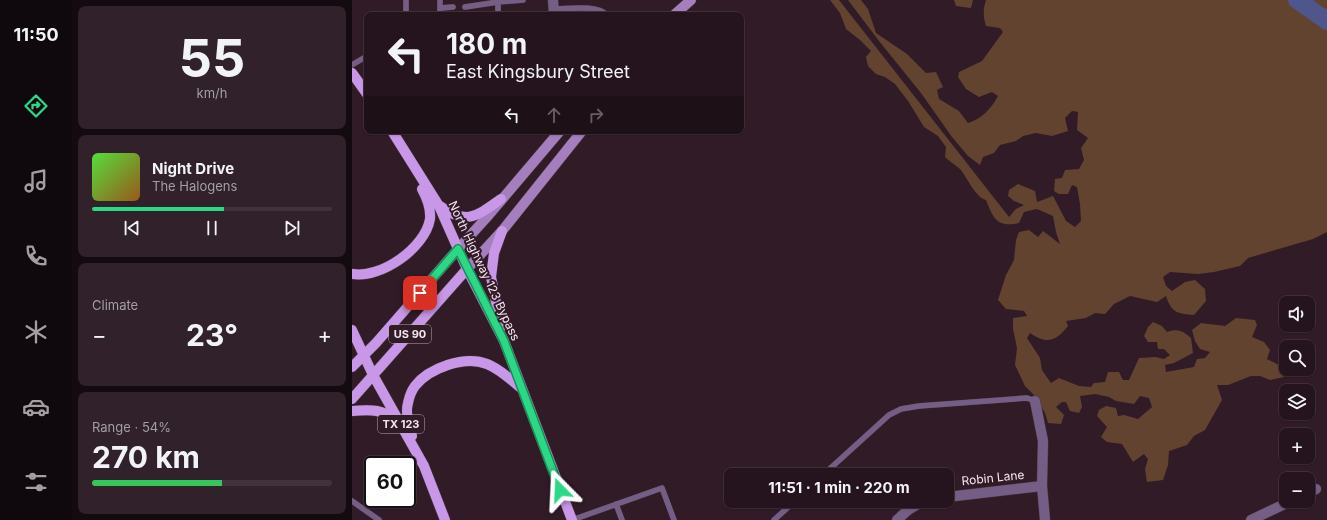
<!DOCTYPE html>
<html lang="en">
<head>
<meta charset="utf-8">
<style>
  :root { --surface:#25141d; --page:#31212a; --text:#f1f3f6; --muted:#a39ea4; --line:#42333b; --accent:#2ad885 }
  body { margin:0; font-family:Inter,sans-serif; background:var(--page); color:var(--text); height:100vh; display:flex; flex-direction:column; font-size:15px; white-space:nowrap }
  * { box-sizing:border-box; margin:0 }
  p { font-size:13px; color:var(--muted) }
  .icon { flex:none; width:22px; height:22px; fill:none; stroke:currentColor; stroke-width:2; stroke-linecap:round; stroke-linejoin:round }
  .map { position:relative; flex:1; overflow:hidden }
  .drawer { display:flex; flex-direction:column; gap:6px; padding:6px; background:#140b10; width:280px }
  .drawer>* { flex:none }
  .top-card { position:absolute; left:12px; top:12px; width:380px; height:122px; border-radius:8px; box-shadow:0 1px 3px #0004,0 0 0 1px var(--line); background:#25141d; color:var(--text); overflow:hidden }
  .fabs { position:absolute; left:927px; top:296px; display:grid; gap:8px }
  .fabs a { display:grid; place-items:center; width:36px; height:36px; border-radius:8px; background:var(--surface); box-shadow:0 1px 3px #0004,0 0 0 1px var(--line); font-size:20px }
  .speed { position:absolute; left:12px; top:456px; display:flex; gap:8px; font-size:20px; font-weight:700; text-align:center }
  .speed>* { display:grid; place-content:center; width:52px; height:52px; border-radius:50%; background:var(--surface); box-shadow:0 1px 3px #0004,0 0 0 1px var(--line); line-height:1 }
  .speed .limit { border:2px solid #111; border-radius:6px; background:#fff; color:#111 }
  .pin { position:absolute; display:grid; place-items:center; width:34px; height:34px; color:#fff; margin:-17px; border-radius:8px; box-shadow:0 2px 6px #0006 }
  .me { position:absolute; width:44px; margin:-22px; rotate:339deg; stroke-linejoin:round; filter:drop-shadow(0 0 3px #0008) }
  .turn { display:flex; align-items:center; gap:14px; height:84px; padding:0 16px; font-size:18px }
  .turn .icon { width:52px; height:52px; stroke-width:2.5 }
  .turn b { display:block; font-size:28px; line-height:34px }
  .lanes { display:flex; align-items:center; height:38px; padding:0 16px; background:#0003; justify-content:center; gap:20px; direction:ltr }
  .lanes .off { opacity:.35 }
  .big { font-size:30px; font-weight:700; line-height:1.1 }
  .drawer .tile { flex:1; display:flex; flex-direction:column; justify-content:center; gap:6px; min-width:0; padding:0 14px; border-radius:8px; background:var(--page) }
  .drawer .dial { align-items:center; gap:0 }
  .dial b { font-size:52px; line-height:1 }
  .song { display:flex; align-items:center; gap:12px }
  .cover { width:48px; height:48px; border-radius:6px; background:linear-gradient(135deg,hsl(110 70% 55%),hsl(30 70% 35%)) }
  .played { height:4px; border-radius:2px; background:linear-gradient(90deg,var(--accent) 55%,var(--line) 55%) }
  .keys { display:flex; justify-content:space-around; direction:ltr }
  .heat { display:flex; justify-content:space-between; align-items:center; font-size:22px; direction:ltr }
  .charge { height:6px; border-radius:3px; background:linear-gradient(90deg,#34c759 54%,var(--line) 0) }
  .trip { position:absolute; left:372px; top:468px; width:230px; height:40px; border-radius:8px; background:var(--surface); box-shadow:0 1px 3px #0004,0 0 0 1px var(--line); font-weight:700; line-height:40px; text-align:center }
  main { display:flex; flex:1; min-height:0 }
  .dock { display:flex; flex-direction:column; width:72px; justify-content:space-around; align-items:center; background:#0f080c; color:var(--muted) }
  .dock .icon { width:28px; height:28px }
  .dock .current { color:var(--accent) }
  .dock b { font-size:18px; color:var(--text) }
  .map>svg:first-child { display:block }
  .green { fill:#62432f }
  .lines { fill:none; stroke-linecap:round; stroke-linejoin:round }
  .river { stroke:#4f568b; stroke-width:18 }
  .lane-casing { stroke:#4c3743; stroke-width:6 }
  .street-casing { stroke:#4c3743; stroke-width:11 }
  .secondary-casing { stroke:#4c3743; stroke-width:11 }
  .primary-casing { stroke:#4c3743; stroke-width:11 }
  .lane { stroke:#755e85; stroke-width:5.5 }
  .street { stroke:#755e85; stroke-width:10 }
  .secondary { stroke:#a47ebd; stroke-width:10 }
  .primary { stroke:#c897e8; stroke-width:10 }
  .route-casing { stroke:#1b8c56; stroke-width:10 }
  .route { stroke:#2ad885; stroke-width:7 }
  .labels { text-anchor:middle; stroke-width:4; stroke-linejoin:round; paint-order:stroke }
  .shield { fill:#311b27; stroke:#baa9b2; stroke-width:1 }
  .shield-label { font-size:11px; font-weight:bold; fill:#f5e6ee }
  .street-label { font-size:12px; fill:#f5e6ee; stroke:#311b27 }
</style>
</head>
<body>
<main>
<nav class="dock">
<b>11:50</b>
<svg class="icon current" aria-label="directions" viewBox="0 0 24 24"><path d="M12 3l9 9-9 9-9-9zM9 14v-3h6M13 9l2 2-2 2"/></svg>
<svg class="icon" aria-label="music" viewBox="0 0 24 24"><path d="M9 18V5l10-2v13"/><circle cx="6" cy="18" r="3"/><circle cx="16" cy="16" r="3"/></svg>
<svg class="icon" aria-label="phone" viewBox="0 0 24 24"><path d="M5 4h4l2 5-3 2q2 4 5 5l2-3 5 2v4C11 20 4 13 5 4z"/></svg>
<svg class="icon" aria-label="climate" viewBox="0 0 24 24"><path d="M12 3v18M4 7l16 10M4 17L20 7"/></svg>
<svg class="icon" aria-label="car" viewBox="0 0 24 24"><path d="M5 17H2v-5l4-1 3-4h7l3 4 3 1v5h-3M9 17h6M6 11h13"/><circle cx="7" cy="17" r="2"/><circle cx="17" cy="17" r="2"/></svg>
<svg class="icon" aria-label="filters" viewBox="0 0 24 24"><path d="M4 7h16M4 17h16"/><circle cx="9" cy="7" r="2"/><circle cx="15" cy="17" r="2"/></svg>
</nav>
<section class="drawer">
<div class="tile dial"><b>55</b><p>km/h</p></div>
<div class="tile">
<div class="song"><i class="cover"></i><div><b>Night Drive</b><p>The Halogens</p></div></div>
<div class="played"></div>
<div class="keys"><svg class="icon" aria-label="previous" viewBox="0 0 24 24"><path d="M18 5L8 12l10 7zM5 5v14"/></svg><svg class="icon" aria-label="pause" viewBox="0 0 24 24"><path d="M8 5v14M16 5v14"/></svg><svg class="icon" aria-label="next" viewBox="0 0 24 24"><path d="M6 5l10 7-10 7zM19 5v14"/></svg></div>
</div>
<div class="tile"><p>Climate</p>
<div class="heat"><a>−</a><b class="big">23°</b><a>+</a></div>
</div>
<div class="tile"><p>Range · 54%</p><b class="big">270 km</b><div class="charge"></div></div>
</section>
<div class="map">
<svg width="975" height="520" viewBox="0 0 975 520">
  <rect width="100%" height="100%" fill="#311b27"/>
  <!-- green -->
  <path class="green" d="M478,0H487L657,217L664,209L672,205L662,201L656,196L657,190L666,184L683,191L685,202L701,196L714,221L723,227L729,221L728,204L725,187L720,185L716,194H707L702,191L703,179L710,178L713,170L727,169L732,160L729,148L736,138L725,130L726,112L720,111L713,118L716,131L700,136L684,133L671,136L664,141L648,145L642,153L631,157L628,165L616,156L600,137L569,93L527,41L496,0H509L516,9L524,33L555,54L574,73L584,72L591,87L585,90L587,99L607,111L616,123C629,119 639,109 646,96L640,92L627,97L614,89L606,77L607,72L630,61L651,32L648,28L634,26C631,17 631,9 634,0H975V232L961,239L896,258L888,266L862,272L846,274L818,272L811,277L814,286L820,291L833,282L843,280L853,289L854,301L842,315C825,314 819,312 814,296L805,302L778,296L762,304L753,314L743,313L734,318L714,321L716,326C704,341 695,345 678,333L675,338L688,358L690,370L699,383L707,378L727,386L739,387L742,383L753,382L756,372H767L771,380H777L787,358L803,357L812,359L818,355L812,349H806L805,342H796L792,336L796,327L801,322L810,326L815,332C826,328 831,331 839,338L841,353L822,363L813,365L814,372L842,367L845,359L853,358L858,352L848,349L843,341L840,330L849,323L873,326L884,318L903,320L905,325L900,337L912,342L918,350L915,359L933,368L932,377L918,380L908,376H899L876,385H865L870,400L853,430L842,436L835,445L817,451L816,465L811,480L795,482L793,469L796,459L792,454L781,462L770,444L755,442L749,437L755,427L745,416L747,410L754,406L764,408L766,416L772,415L786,419L800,407L797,398L788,396L782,404L764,401L757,397L743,394L728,396L730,407L727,413L718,411L714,402H710L704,407L712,415L709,424L696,423L693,413L681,394L673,386L663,365L665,348L661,329V318L675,316L672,311L654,309L646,300L654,275L662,260L664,240L667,232L677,230L686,237L691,231L708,244L704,232L701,216L685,209L672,212L667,223C645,228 641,218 634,200C623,197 615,177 608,169C603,165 597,161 593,157L594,147L586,136L572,127L556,101L543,84L533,77L524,74L516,66L514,57L519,51L508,40L494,29L488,13Z
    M602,0H621L619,8L604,6Z"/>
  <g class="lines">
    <!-- river -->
    <path class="river" d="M945,0L975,21"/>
    <!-- lane casing -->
    <g class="lane-casing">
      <path id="lane" d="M88,0V15
        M146,0V2L171,0
        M113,7L146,2V15
        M88,8L101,7
        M201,9C216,9 245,4 255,15
        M54,15V0
        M0,65L15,56
        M471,475L537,415L549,409L567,406L675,398L683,401
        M0,501L27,520
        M264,504L270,520
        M220,520L310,488L322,520
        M422,520L443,501"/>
    </g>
    <!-- street casing -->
    <g class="street-casing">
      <path id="street" d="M201,0L202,15
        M683,401L691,441L690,486L693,520
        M956,493L964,489
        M595,497L690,486
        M545,520L556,510L571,501
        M899,520L939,501"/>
    </g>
    <!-- secondary casing -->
    <g class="secondary-casing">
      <path id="secondary" d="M322,15L339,0
        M106,249L135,217L208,131
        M115,269L150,231L230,131"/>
    </g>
    <!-- primary casing -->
    <g class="primary-casing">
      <path id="primary" d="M0,73L15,94
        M40,131L87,206L115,269L152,341L220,520
        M88,206C114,226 125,216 149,199
        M0,274C29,279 73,248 78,219C79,208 75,198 70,189
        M149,327L139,277L142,253L150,231
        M0,330L21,375L72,466L93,520
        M0,367L24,343L106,249
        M0,399L115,269
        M0,411C19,409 32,409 46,423
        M60,436C57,427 53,413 56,403C57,398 60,390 63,386C77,368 113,355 135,364C148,369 158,379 169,388"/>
    </g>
    <!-- lane -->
    <use href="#lane" class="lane"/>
    <!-- street -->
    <use href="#street" class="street"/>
    <!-- secondary -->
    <use href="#secondary" class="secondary"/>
    <!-- primary -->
    <use href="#primary" class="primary"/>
  </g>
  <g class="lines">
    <!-- route casing -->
    <g class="route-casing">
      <path id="route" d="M68,293L106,249L152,341L208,490"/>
    </g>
    <!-- route -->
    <use href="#route" class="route"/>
  </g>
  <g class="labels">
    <!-- shield labels -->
    <g class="shield">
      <rect x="37" y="325" width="42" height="18" rx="3"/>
      <rect x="26" y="415" width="46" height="18" rx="3"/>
    </g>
    <g class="shield-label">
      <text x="58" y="338">US 90</text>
      <text x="49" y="428">TX 123</text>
    </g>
    <!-- street labels -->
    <g class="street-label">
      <text transform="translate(132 271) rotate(65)" y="4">North Highway 123 Bypass</text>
      <text transform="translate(641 478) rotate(-6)" y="4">Robin Lane</text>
    </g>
  </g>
</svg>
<div class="fabs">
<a><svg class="icon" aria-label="sound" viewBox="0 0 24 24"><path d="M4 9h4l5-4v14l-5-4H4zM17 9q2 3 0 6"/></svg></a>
<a><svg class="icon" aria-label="search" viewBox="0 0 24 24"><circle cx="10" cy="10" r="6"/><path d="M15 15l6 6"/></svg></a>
<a><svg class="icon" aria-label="layers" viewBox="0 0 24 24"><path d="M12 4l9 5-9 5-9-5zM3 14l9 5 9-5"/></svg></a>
<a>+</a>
<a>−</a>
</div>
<div class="speed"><div class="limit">60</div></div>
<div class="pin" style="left:68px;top:293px;background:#d93025"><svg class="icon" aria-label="arrive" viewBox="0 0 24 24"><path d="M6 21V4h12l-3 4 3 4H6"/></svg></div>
<svg class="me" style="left:208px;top:490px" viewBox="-20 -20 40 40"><path d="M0-17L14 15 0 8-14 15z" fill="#2ad885" stroke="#fff" stroke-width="4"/></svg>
<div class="trip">11:51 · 1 min · 220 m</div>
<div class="top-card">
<div class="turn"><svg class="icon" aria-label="left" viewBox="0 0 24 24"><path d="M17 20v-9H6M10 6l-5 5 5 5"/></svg><div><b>180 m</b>East Kingsbury Street</div></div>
<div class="lanes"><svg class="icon" aria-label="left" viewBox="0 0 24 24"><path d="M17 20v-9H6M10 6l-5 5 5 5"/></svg><svg class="icon off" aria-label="ahead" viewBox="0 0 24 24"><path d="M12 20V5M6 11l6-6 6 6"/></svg><svg class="icon off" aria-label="right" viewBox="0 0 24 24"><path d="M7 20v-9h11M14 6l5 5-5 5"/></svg></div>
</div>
</div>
</main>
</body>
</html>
